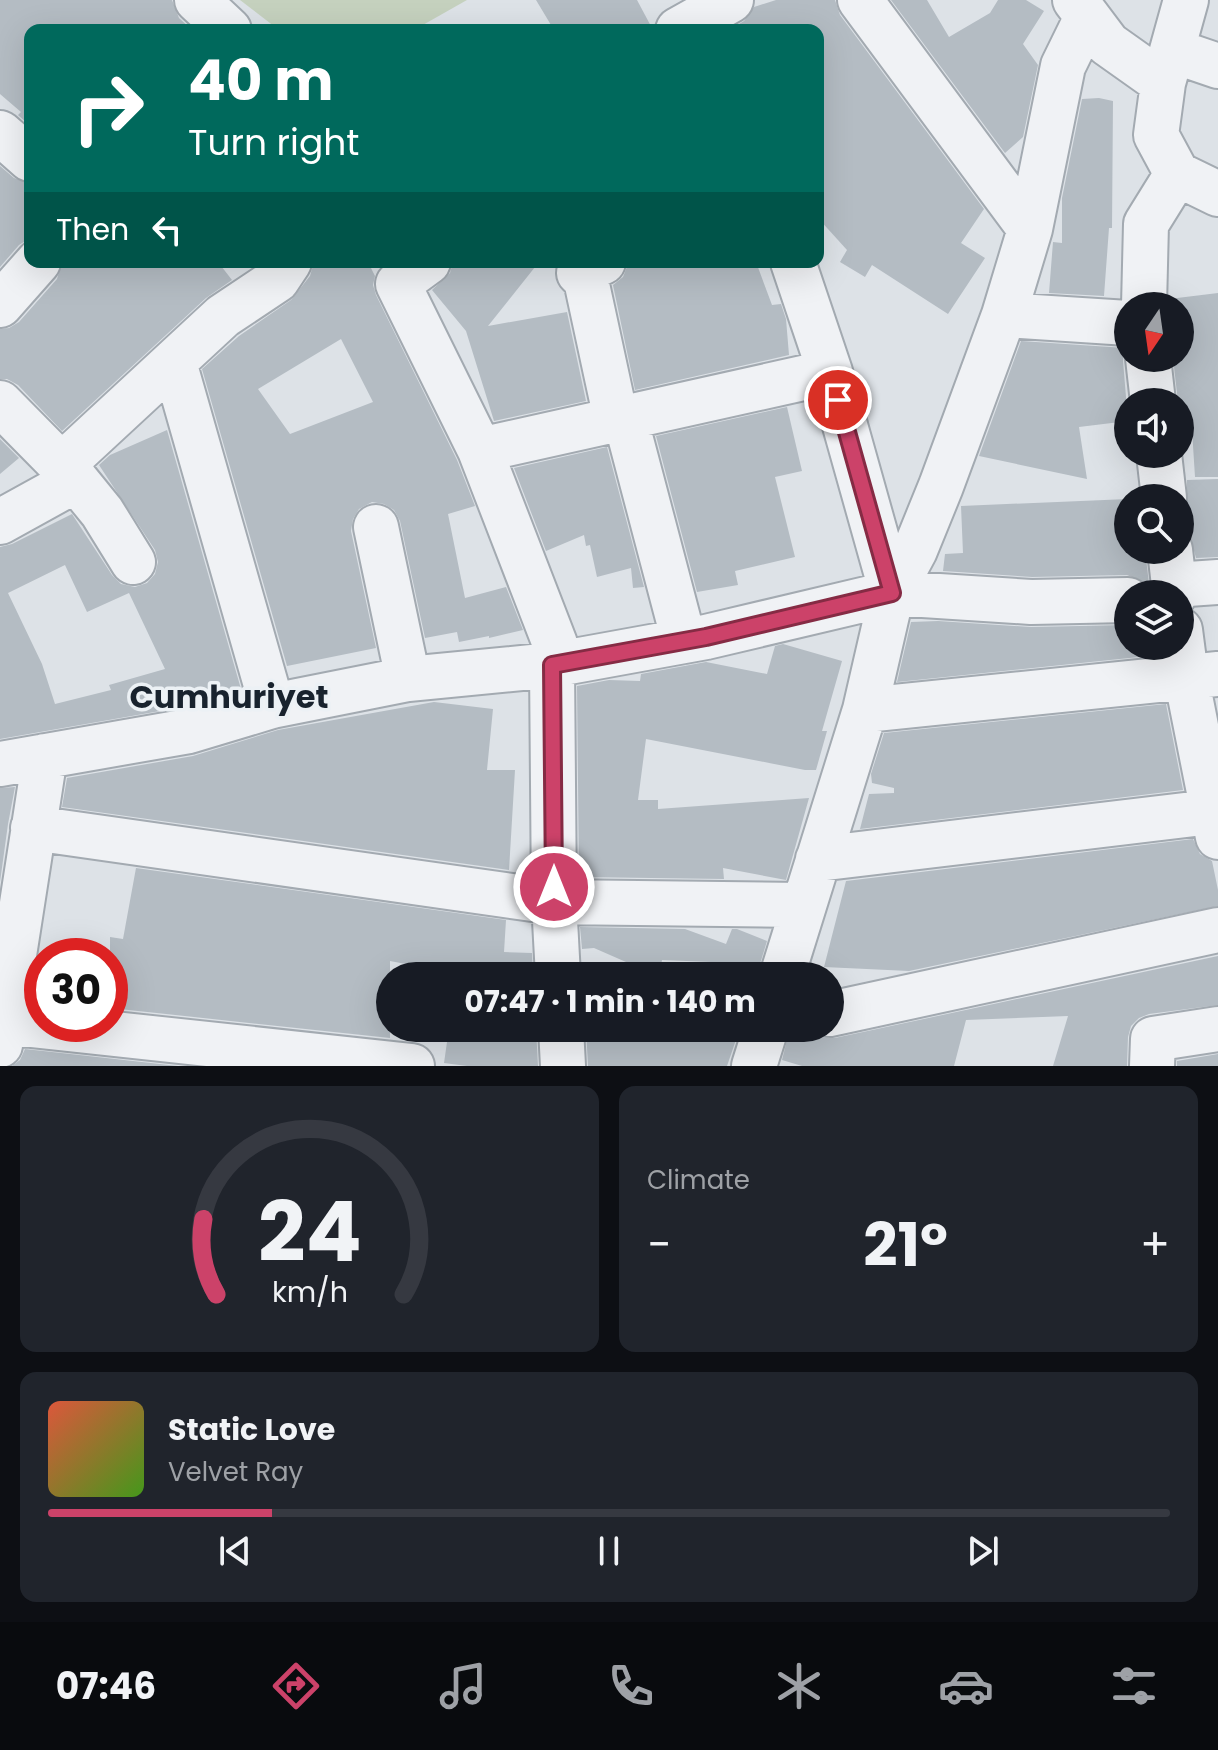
<!DOCTYPE html>
<html lang="en">
<head>
<meta charset="utf-8">
<style>
  :root { --surface:#171b24; --page:#20242c; --text:#f1f3f6; --muted:#9ea1a6; --line:#363941; --accent:#cc4269 }
  body { margin:0; font-family:Poppins,sans-serif; background:var(--page); color:var(--text); height:100vh; display:flex; flex-direction:column; font-size:30px; white-space:nowrap }
  * { box-sizing:border-box; margin:0 }
  p { font-size:26px; color:var(--muted) }
  .icon { flex:none; width:44px; height:44px; fill:none; stroke:currentColor; stroke-width:2; stroke-linecap:round; stroke-linejoin:round }
  .map { position:relative; height:1066px; overflow:hidden }
  .drawer { display:flex; flex-direction:column; gap:20px; padding:20px; background:#0d0f14; flex:1 }
  .drawer>* { flex:none }
  .guide { position:absolute; left:24px; top:24px; width:800px; height:244px; border-radius:16px; box-shadow:0 8px 32px #0002; background:#00695c; color:#fff; overflow:hidden }
  .needle { width:52px; rotate:193deg }
  .tools { position:absolute; left:1114px; top:292px; display:grid; gap:16px }
  .tools a { display:grid; place-items:center; width:80px; height:80px; border-radius:50%; background:var(--surface); box-shadow:0 8px 32px #0002; font-size:40px }
  .speed { position:absolute; left:24px; top:938px; display:flex; gap:16px; font-size:40px; font-weight:700; text-align:center }
  .speed>* { display:grid; place-content:center; width:104px; height:104px; border-radius:50%; background:var(--surface); box-shadow:0 8px 32px #0002; line-height:1 }
  .speed .limit { border:12px solid #d22; background:#fff; color:#111 }
  .pin { position:absolute; display:grid; place-items:center; width:68px; height:68px; color:#fff; margin:-34px; border:4px solid #fff; border-radius:50%; box-shadow:0 2px 8px #0007 }
  .me { position:absolute; width:88px; margin:-44px; rotate:0deg; stroke-linejoin:round; filter:drop-shadow(0 0 6px #0008) }
  .turn { display:flex; align-items:center; gap:28px; height:168px; padding:0 32px; font-size:36px }
  .turn .icon { width:104px; height:104px; stroke-width:2.5 }
  .turn b { display:block; font-size:56px; line-height:68px }
  .then { display:flex; align-items:center; height:76px; padding:0 32px; background:#0003; gap:16px; font-size:30px }
  .big { font-size:60px; font-weight:700; line-height:1.1 }
  .drawer .tile { flex:1; display:flex; flex-direction:column; justify-content:center; gap:12px; min-width:0; padding:0 28px; border-radius:16px; background:var(--page) }
  .drawer .dial { align-items:center; gap:0 }
  .dial svg { height:208px; overflow:visible; fill:none; stroke:var(--line); stroke-width:7; stroke-linecap:round; text-anchor:middle }
  .dial text { fill:var(--text); stroke:none }
  .song { display:flex; align-items:center; gap:24px }
  .cover { width:96px; height:96px; border-radius:12px; background:linear-gradient(135deg,hsl(10 70% 55%),hsl(100 70% 35%)) }
  .played { height:8px; border-radius:4px; background:linear-gradient(90deg,var(--accent) 20%,var(--line) 20%) }
  .keys { display:flex; justify-content:space-around; direction:ltr }
  .heat { display:flex; justify-content:space-between; align-items:center; font-size:44px; direction:ltr }
  .drawer .tiles { flex:1; display:grid; gap:20px; grid-template-columns:1fr 1fr }
  .tile:last-child { grid-column:span 2 }
  .trip { position:absolute; left:376px; top:962px; width:468px; height:80px; border-radius:40px; background:var(--surface); box-shadow:0 8px 32px #0002; font-weight:700; line-height:80px; text-align:center }
  .tabs { display:flex; height:128px; justify-content:space-around; align-items:center; background:#090b0e; color:var(--muted) }
  .tabs .icon { width:56px; height:56px }
  .tabs .selected { color:var(--accent) }
  .tabs b { font-size:36px; color:var(--text) }
  .map>svg:first-child { display:block }
  .green { fill:#c5d1be }
  .building { fill:#b4bcc3; fill-rule:evenodd }
  .lines { fill:none; stroke-linecap:round; stroke-linejoin:round }
  .minor-casing { stroke:#a3aab1; stroke-width:48 }
  .minor { stroke:#f0f2f5; stroke-width:44 }
  .route-casing { stroke:#852b44; stroke-width:20 }
  .route { stroke:#cc4269; stroke-width:14 }
  .labels { text-anchor:middle; stroke-width:7; stroke-linejoin:round; paint-order:stroke }
  .district-label { font-size:32px; font-weight:bold; fill:#19232e; stroke:#ecf1f5 }
</style>
</head>
<body>
<div class="map">
<svg width="1218" height="1066" viewBox="0 0 1218 1066">
  <rect width="100%" height="100%" fill="#dde2e7"/>
  <!-- green -->
  <path class="green" d="M240,0H467L414,30H279Z"/>
  <!-- building -->
  <path class="building" d="M0,0H172L179,18L192,30H30V126L18,115L21,112L0,94Z
    M536,0H637L653,30H554Z
    M776,0H835L840,15L984,209L961,243L985,258L948,314L872,265L865,277L840,262L847,250L818,218V30H729L744,21L754,7Z
    M891,0H927L949,37L990,13L998,0H1026L1044,11L1023,44L1038,65L1023,137L1005,153Z
    M1099,98L1113,101L1112,228H1109L1104,296L1049,293L1053,242L1062,243V198L1082,99Z
    M0,166L14,178L30,183V238L19,245L0,267Z
    M62,262H218L232,280L206,298L62,431L18,385L7,379H0V329L9,328L19,322L57,279Z
    M314,262H368L375,276L373,285L376,295L457,460L475,506L448,514L465,598L506,587L523,630L489,638V636L459,642L457,632L425,638L400,521L394,510L384,504L372,502L359,509L353,519L351,531L376,648L287,666L202,369L239,336L291,300L310,276ZM341,339L373,402L290,434L258,389Z
    M453,262H539L488,326L567,312L586,401L494,421L466,331L432,290L450,273Z
    M634,262H756L772,305L781,304L786,319L789,355L635,390L613,285L623,277L628,264Z
    M1218,293V477H1195L1191,414L1182,415L1181,402H1178L1173,358H1180V306H1170L1169,299Z
    M1021,341L1125,348L1123,361L1128,421L1079,427L1087,479L979,456Z
    M787,407L802,471L775,477L795,557L735,571L738,585L697,592L656,436Z
    M167,430L241,689L183,707L0,739V547L12,544L72,514L112,575L121,584L135,587L147,583L155,574L158,562L155,550L99,465L110,455ZM65,565L87,612L129,593L165,669L109,685L111,690L55,704L42,664L8,593Z
    M0,439L19,458L0,474Z
    M607,447L644,587L633,588L631,568L597,577L590,545L586,546L584,535L546,551L514,468Z
    M1218,479V557L1196,558L1190,536L1180,527V517L1187,507V480Z
    M1128,499V550H1145L1149,584L1127,575L1032,577L943,571L945,554L963,553L961,506Z
    M938,621L1031,627L1128,625V646H1157L1158,655L897,682L911,622Z
    M783,644L842,661L822,731H827L816,770H805L646,739L638,800H658V809L809,798L786,880L723,868L724,879L579,877L577,686L609,680L640,681L641,674L706,662L767,674L775,646Z
    M434,702L493,709L487,770H515L509,870L62,807L67,778L193,756L278,730Z
    M1166,704L1183,790L860,829L869,794L894,793V788L872,783L871,774L884,733Z
    M15,787L8,824L0,882V788Z
    M1193,839L1200,854L1212,861L1218,890V906L909,971L824,967L846,881Z
    M136,868L506,920L504,952L532,953L533,976H469L390,961V1038L110,1008V937L123,939Z
    M580,927L685,929L726,944L732,929H737L767,941L760,964L662,960L661,966L695,976H621L626,962L594,948L582,949Z
    M1218,956V1005L1149,1014L1139,1018L1131,1026L1128,1037L1127,1066H1053L1068,1016L966,1020L954,1066H802L782,1060L790,1028H810L822,1037L835,1038Z
    M449,1028H536L538,1066H467L444,1063Z
    M586,1028H740L727,1066H588Z
    M25,1049L178,1066H12L20,1060Z
    M1218,1054V1066H1177V1061Z"/>
  <g class="lines">
    <!-- minor casing -->
    <g class="minor-casing">
      <path id="minor" d="M197,0L229,30
        M860,0L1030,229
        M1075,0L1108,44L1163,83
        M1186,0L1163,83L1156,135L1177,174L1218,194
        M678,30L731,0
        M1174,51L1218,66
        M0,133L30,159
        M428,262L398,284L480,450L555,644L552,665L554,902L558,976
        M603,262L579,273L586,280L616,419
        M793,262L830,372L892,593
        M0,305L38,262
        M1144,306L1146,224L1177,174
        M1004,315L1128,323
        M1148,358L1153,402
        M174,362L272,706
        M0,403L76,480L102,512L133,562
        M625,417L684,641
        M480,450L830,372
        M1159,454L1164,498
        M61,466L223,316L277,280L289,262
        M0,522L76,480
        M376,527L408,679
        M1170,550L1175,594
        M1174,585L1218,582
        M1180,630L1186,676L1218,837
        M865,710L1218,674
        M0,764L189,731L272,706L408,679L552,665L706,637L892,593L1031,602L1128,600
        M33,828L554,902L803,905
        M818,859L1218,811
        M782,976L865,710L892,593L915,550L941,486L1004,315L1030,229L1063,66L1087,17
        M830,1014L1218,930
        M3,1022L412,1066
        M561,1028L563,1066
        M0,1045L45,756
        M754,1066L766,1028
        M1152,1066L1153,1039L1218,1029"/>
    </g>
    <!-- minor -->
    <use href="#minor" class="minor"/>
  </g>
  <g class="lines">
    <!-- route casing -->
    <g class="route-casing">
      <path id="route" d="M554,887L552,665L706,637L892,593L838,400"/>
    </g>
    <!-- route -->
    <use href="#route" class="route"/>
  </g>
  <g class="labels">
    <!-- district labels -->
    <g class="district-label">
      <text x="229" y="708">Cumhuriyet</text>
    </g>
  </g>
</svg>
<div class="tools">
<a><svg class="needle" viewBox="-14 -14 28 28"><path d="M0-13l5 13h-10z" fill="#e53935"/><path d="M0 13l5-13h-10z" fill="#9ea1a6"/></svg></a>
<a><svg class="icon" aria-label="sound" viewBox="0 0 24 24"><path d="M4 9h4l5-4v14l-5-4H4zM17 9q2 3 0 6"/></svg></a>
<a><svg class="icon" aria-label="search" viewBox="0 0 24 24"><circle cx="10" cy="10" r="6"/><path d="M15 15l6 6"/></svg></a>
<a><svg class="icon" aria-label="layers" viewBox="0 0 24 24"><path d="M12 4l9 5-9 5-9-5zM3 14l9 5 9-5"/></svg></a>
</div>
<div class="speed"><div class="limit">30</div></div>
<div class="pin" style="left:838px;top:400px;background:#d93025"><svg class="icon" aria-label="arrive" viewBox="0 0 24 24"><path d="M6 21V4h12l-3 4 3 4H6"/></svg></div>
<svg class="me" style="left:554px;top:887px" viewBox="-20 -20 40 40"><circle r="17" fill="#cc4269" stroke="#fff" stroke-width="3"/><path d="M0-11L8 9 0 5-8 9z" fill="#fff"/></svg>
<div class="trip">07:47 · 1 min · 140 m</div>
<div class="guide">
<div class="turn"><svg class="icon" aria-label="right" viewBox="0 0 24 24"><path d="M7 20v-9h11M14 6l5 5-5 5"/></svg><div><b>40 m</b>Turn right</div></div>
<div class="then">Then<svg class="icon" aria-label="left" viewBox="0 0 24 24"><path d="M17 20v-9H6M10 6l-5 5 5 5"/></svg></div>
</div>
</div>
<section class="drawer">
<div class="tiles">
<div class="tile dial"><svg viewBox="0 0 100 80">
<path d="M14 69A42 42 0 1 1 86 69"/>
<path d="M14 69A42 42 0 0 1 9 40" stroke="#cc4269"/>
<text x="50" y="56" font-size="32" font-weight="700">24</text>
<text x="50" y="72" font-size="11">km/h</text>
</svg></div>
<div class="tile"><p>Climate</p>
<div class="heat"><a>−</a><b class="big">21°</b><a>+</a></div>
</div>
<div class="tile">
<div class="song"><i class="cover"></i><div><b>Static Love</b><p>Velvet Ray</p></div></div>
<div class="played"></div>
<div class="keys"><svg class="icon" aria-label="previous" viewBox="0 0 24 24"><path d="M18 5L8 12l10 7zM5 5v14"/></svg><svg class="icon" aria-label="pause" viewBox="0 0 24 24"><path d="M8 5v14M16 5v14"/></svg><svg class="icon" aria-label="next" viewBox="0 0 24 24"><path d="M6 5l10 7-10 7zM19 5v14"/></svg></div>
</div>
</div>
</section>
<nav class="tabs">
<b>07:46</b>
<svg class="icon selected" aria-label="directions" viewBox="0 0 24 24"><path d="M12 3l9 9-9 9-9-9zM9 14v-3h6M13 9l2 2-2 2"/></svg>
<svg class="icon" aria-label="music" viewBox="0 0 24 24"><path d="M9 18V5l10-2v13"/><circle cx="6" cy="18" r="3"/><circle cx="16" cy="16" r="3"/></svg>
<svg class="icon" aria-label="phone" viewBox="0 0 24 24"><path d="M5 4h4l2 5-3 2q2 4 5 5l2-3 5 2v4C11 20 4 13 5 4z"/></svg>
<svg class="icon" aria-label="climate" viewBox="0 0 24 24"><path d="M12 3v18M4 7l16 10M4 17L20 7"/></svg>
<svg class="icon" aria-label="car" viewBox="0 0 24 24"><path d="M5 17H2v-5l4-1 3-4h7l3 4 3 1v5h-3M9 17h6M6 11h13"/><circle cx="7" cy="17" r="2"/><circle cx="17" cy="17" r="2"/></svg>
<svg class="icon" aria-label="filters" viewBox="0 0 24 24"><path d="M4 7h16M4 17h16"/><circle cx="9" cy="7" r="2"/><circle cx="15" cy="17" r="2"/></svg>
</nav>
</body>
</html>
